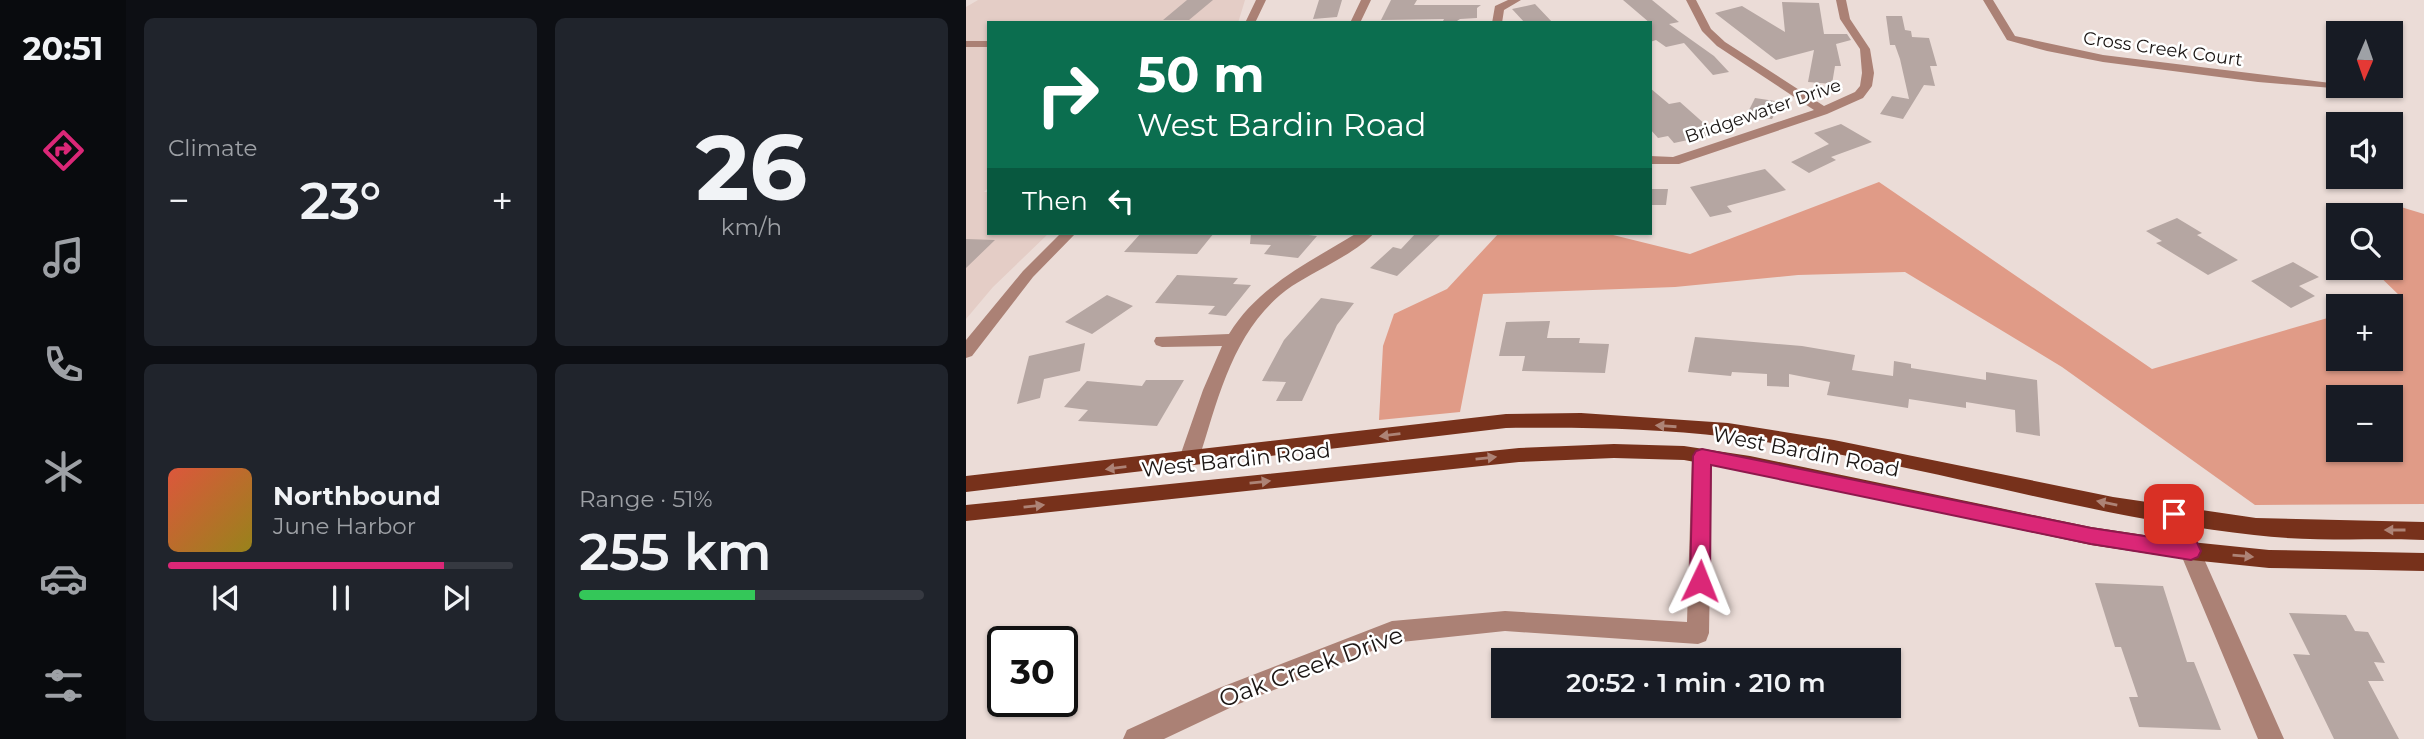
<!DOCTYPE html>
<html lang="en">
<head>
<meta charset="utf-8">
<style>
  :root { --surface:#171b24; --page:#20242c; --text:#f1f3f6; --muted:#9ea1a6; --line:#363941; --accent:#db2777 }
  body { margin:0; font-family:Montserrat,sans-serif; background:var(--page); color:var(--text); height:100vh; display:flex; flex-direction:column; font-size:26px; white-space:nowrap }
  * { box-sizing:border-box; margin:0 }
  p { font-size:23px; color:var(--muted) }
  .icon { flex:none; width:38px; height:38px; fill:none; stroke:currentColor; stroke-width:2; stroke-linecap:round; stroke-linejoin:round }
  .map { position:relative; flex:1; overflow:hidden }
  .drawer { display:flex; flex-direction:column; gap:18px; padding:18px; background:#0d0f14; width:840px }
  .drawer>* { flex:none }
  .hud { position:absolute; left:21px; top:21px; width:665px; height:214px; border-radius:0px; box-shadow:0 2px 5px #0004; background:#0b6e4f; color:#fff; overflow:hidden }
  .needle { width:46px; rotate:182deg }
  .buttons { position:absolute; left:1360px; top:21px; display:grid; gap:14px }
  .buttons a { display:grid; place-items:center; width:77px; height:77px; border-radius:0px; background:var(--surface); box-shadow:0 2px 5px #0004; font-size:35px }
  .speed { position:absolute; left:21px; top:626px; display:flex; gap:14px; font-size:35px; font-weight:700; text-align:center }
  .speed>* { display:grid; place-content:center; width:91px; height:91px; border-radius:50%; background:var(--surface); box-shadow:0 2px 5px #0004; line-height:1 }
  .speed .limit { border:4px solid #111; border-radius:10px; background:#fff; color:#111 }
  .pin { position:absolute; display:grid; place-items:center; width:60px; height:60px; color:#fff; margin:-30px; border-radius:14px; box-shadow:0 4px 10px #0006 }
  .me { position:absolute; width:77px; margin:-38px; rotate:2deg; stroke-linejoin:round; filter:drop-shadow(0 0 5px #0008) }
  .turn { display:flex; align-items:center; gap:24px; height:147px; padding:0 35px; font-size:32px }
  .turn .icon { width:91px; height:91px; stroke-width:2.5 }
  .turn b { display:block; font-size:49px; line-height:60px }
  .then { display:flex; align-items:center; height:66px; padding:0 35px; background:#0003; gap:14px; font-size:26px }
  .big { font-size:52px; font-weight:600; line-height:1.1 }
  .drawer .tile { flex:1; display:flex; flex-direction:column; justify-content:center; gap:10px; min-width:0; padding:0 24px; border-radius:10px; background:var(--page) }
  .drawer .dial { align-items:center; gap:0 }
  .dial b { font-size:91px; line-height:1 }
  .song { display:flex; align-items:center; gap:21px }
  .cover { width:84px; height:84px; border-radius:10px; background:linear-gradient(135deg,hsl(10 70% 55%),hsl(50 70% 35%)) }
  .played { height:7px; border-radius:4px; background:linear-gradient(90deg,var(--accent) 80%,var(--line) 80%) }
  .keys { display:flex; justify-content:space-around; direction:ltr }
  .heat { display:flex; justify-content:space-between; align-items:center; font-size:38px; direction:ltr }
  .charge { height:10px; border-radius:5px; background:linear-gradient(90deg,#34c759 51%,var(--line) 0) }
  .drawer .tiles { flex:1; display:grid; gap:18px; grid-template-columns:repeat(2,1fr) }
  .trip { position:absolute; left:525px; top:648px; width:410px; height:70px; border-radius:0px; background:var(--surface); box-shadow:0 2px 5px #0004; font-weight:600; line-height:70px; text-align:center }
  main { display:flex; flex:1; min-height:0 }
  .tab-bar { display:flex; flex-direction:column; width:126px; justify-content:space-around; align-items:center; background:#090b0e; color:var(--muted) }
  .tab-bar .icon { width:49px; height:49px }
  .tab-bar .on { color:var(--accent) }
  .tab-bar b { font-size:32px; color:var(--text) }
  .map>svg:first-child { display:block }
  .built { fill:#e4cdc6 }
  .green { fill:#e09b87; fill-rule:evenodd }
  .building { fill:#b5a6a2 }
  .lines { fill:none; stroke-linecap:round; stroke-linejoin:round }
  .minor { fill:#ab8175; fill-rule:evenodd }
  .major { fill:#77311b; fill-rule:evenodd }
  .oneway { fill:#ad8376 }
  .route { fill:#db2777; stroke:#8e194d; stroke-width:2 }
  .labels { text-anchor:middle; stroke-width:5; stroke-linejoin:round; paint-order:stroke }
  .far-street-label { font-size:18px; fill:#1b1614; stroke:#fff }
  .street-label { font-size:21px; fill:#1b1614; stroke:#fff }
  .near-street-label { font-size:24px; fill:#1b1614; stroke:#fff }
</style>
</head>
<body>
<main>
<nav class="tab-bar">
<b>20:51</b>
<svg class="icon on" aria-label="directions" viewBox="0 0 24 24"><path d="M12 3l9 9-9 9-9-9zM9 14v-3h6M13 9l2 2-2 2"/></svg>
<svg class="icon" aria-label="music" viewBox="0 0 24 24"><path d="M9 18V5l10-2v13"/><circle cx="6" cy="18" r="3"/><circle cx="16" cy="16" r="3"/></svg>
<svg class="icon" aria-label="phone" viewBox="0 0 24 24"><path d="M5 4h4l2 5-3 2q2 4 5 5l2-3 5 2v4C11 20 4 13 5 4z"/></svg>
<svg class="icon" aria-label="climate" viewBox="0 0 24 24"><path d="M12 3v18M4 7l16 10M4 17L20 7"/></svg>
<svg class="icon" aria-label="car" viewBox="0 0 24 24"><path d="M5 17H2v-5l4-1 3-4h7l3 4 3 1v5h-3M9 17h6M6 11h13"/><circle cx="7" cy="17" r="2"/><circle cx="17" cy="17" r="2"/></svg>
<svg class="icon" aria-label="filters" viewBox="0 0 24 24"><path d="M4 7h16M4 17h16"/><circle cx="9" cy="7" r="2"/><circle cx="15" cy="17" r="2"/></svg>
</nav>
<section class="drawer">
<div class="tiles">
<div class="tile"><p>Climate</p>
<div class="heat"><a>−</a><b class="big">23°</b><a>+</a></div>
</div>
<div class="tile dial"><b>26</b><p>km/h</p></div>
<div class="tile">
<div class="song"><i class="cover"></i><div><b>Northbound</b><p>June Harbor</p></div></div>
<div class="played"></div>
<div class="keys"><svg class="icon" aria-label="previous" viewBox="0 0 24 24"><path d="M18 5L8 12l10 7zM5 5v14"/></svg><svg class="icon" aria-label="pause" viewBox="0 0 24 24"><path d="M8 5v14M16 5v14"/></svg><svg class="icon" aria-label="next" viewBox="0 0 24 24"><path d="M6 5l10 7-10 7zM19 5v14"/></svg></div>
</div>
<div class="tile"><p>Range · 51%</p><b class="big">255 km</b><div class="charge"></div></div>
</div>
</section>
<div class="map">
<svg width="1458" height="739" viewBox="0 0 1458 739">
  <rect width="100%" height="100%" fill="#ebdcd7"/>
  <!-- built -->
  <path class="built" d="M12,0H279L272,23H23V187L18,192H23V233H83L27,287L0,319V7Z"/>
  <!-- green -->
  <path class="green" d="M913,182L1186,369L1372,315V359H1424V306H1403L1435,297L1405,268H1424V215H1381L1384,211L1425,204L1458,214V504L1289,505L1096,367L939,272L832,275L709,287L517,294L494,412L413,420L417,346L428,314L481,289L533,233H639L724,254ZM1372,397H1424V450H1372Z"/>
  <!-- building -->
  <path class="building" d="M221,0H247L223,20H197Z
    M353,0H376L371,17L347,19Z
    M425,0H451L448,5H515L511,8V18L494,19L488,23H476L478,19L415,20Z
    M657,0H686L713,22L703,24L748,56L763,72L747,75L718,43L700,47L690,40L684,42V23Z
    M816,2L853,3L858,34H881L885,40L870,44L875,66H869L866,84L842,82L848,50L810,60L749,13L776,6L819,32Z
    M569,4L587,23H559L546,9Z
    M920,16H936L939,30L945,31L946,37L963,38L971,66H964L969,86L958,85L937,119L914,114L926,96L943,99L934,59L929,45H924Z
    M684,88L703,104L714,102L750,134L708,143L702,136L692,138L684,129Z
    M789,98L815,102L806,119L780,116Z
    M875,124L906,142L865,157L870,160L843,173L825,162L863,144L848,133Z
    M799,169L820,190L761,206L766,212L744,217L724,187Z
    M684,189H702L700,205H684Z
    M1211,218L1236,233L1231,235L1272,260L1242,275L1190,243L1196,241L1180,231Z
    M175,233H248L231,254L158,252Z
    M285,233H326L351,236L332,258L298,254L305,245L284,244Z
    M450,233H476L431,276L404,268L427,247L435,249Z
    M0,239L29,240L0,268Z
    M1327,262L1353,277L1333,286L1349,296L1325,308L1285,281Z
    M211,275L272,278L267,284L285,285L260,316L242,314L249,306L189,303Z
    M141,295L167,306L126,334L99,322Z
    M355,298L388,303L371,325L336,401H310L320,382L296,381L318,340Z
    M584,321L581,338H614L613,343L643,344L639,373L556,371L559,356H533L540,322Z
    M729,337L836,346L889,355L886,370L927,376L928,361L945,364V368L1020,380V372L1071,380L1074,436L1050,432L1049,410L1000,402V408L943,399L942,408L861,395L864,382L823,374V387L801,386V374L766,372L765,376L722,372Z
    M119,343L114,371L78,379L74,398L51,404L63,356Z
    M180,380H218L191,426L112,421L122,410L98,407L121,381L176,386Z
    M1129,583L1197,586L1221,662H1228L1255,730L1173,727L1163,697H1172L1155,647H1149Z
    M1323,613L1380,615L1389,631L1402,632L1419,663L1408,662L1418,681H1402L1433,739H1368L1327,654L1344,655Z"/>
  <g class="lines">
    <!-- minor -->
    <path class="minor" d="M290,0H300L289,23H279Z
      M395,0H405L394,23H384Z
      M542,0H555L538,10L536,23H526L529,6Z
      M720,0H730L745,29L759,42L858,106L889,92L894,86L896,73L894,49L874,19L870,0H880L884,19L904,49L908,73L906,86L897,98L861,114L713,164H684V156L707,157L848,110L751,46L736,31Z
      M1017,0H1027L1049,36L1137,55L1397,87L1391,90L1292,82L1137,62L1081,51L1041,40Z
      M0,41H23V47H0Z
      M95,233H110L67,277L6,356L0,358V340L57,271Z
      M391,233H408C392,252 349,271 326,286C268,326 253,396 233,459L230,464L223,467L216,464L213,459L237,390L256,346L196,347L190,345L188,341L190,337L263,334C293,285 344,262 391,233Z
      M736,448L743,451L746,456L743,633L740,641L732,644L539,631L426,643L270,705L198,739H157L161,730L253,688L426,621L539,611L721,622L726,456L729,451Z
      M1208,506L1215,508L1218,514L1318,739H1292L1198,514L1201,508Z"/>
    <!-- major -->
    <path class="major" d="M615,413L762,423L868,440L1147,497L1290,518L1458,522V540C1402,538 1344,542 1288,535C1111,516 940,458 762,437C689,428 614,427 540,428L0,492V476L540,414Z
      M648,444L718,446L784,456L1125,527L1225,542L1303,550L1458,553V571L1303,568L1225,560L1125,545L784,472L718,460L648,458L553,462L0,521V505L553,448Z"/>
  </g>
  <!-- one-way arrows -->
  <defs><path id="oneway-solid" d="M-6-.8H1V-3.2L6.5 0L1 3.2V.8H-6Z" transform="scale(1.75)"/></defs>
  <g class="oneway">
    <use href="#oneway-solid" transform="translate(700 426) rotate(-176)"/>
    <use href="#oneway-solid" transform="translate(424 435) rotate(173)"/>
    <use href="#oneway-solid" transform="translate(520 458) rotate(-6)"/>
    <use href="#oneway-solid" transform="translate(150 468) rotate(173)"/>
    <use href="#oneway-solid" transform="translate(294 482) rotate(-6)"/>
    <use href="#oneway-solid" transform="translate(1141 503) rotate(-169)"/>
    <use href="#oneway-solid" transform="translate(68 506) rotate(-6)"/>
    <use href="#oneway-solid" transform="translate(1429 530) rotate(-180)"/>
    <use href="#oneway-solid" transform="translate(1277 556) rotate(5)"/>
  </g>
  <!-- route -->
  <path class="route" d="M736,449L1125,528L1211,541L1199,514L1201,508L1208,506L1215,508L1235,551L1232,557L1225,560L1125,544L745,465L744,581L741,587L734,590L727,587L724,581L727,456L730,451Z"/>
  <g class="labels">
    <!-- far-street labels -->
    <g class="far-street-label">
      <text transform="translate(1197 49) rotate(8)" y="6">Cross Creek Court</text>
      <text transform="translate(797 111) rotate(-19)" y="6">Bridgewater Drive</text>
    </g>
    <!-- street labels -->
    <g class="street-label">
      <text transform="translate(840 452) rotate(11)" y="7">West Bardin Road</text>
      <text transform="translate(270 460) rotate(-6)" y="7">West Bardin Road</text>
    </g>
    <!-- near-street labels -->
    <g class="near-street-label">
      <text transform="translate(345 667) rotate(-20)" y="8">Oak Creek Drive</text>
    </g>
  </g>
</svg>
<div class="buttons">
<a><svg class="needle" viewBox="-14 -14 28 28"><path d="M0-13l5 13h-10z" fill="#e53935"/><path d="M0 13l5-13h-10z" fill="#9ea1a6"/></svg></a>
<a><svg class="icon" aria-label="sound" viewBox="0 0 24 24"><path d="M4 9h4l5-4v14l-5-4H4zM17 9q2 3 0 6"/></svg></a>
<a><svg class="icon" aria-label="search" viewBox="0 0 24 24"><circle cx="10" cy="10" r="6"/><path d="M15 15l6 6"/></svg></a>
<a>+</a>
<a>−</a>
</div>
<div class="speed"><div class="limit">30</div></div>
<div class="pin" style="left:1208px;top:514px;background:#d93025"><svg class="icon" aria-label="arrive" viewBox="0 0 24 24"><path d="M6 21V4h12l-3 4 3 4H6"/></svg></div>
<svg class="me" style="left:734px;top:581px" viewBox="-20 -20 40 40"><path d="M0-17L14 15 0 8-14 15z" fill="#db2777" stroke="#fff" stroke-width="4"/></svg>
<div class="trip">20:52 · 1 min · 210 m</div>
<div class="hud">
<div class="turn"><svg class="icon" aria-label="right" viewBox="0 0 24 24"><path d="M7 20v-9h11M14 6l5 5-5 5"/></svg><div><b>50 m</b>West Bardin Road</div></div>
<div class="then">Then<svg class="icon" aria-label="left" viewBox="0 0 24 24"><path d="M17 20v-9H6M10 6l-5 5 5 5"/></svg></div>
</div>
</div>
</main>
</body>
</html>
